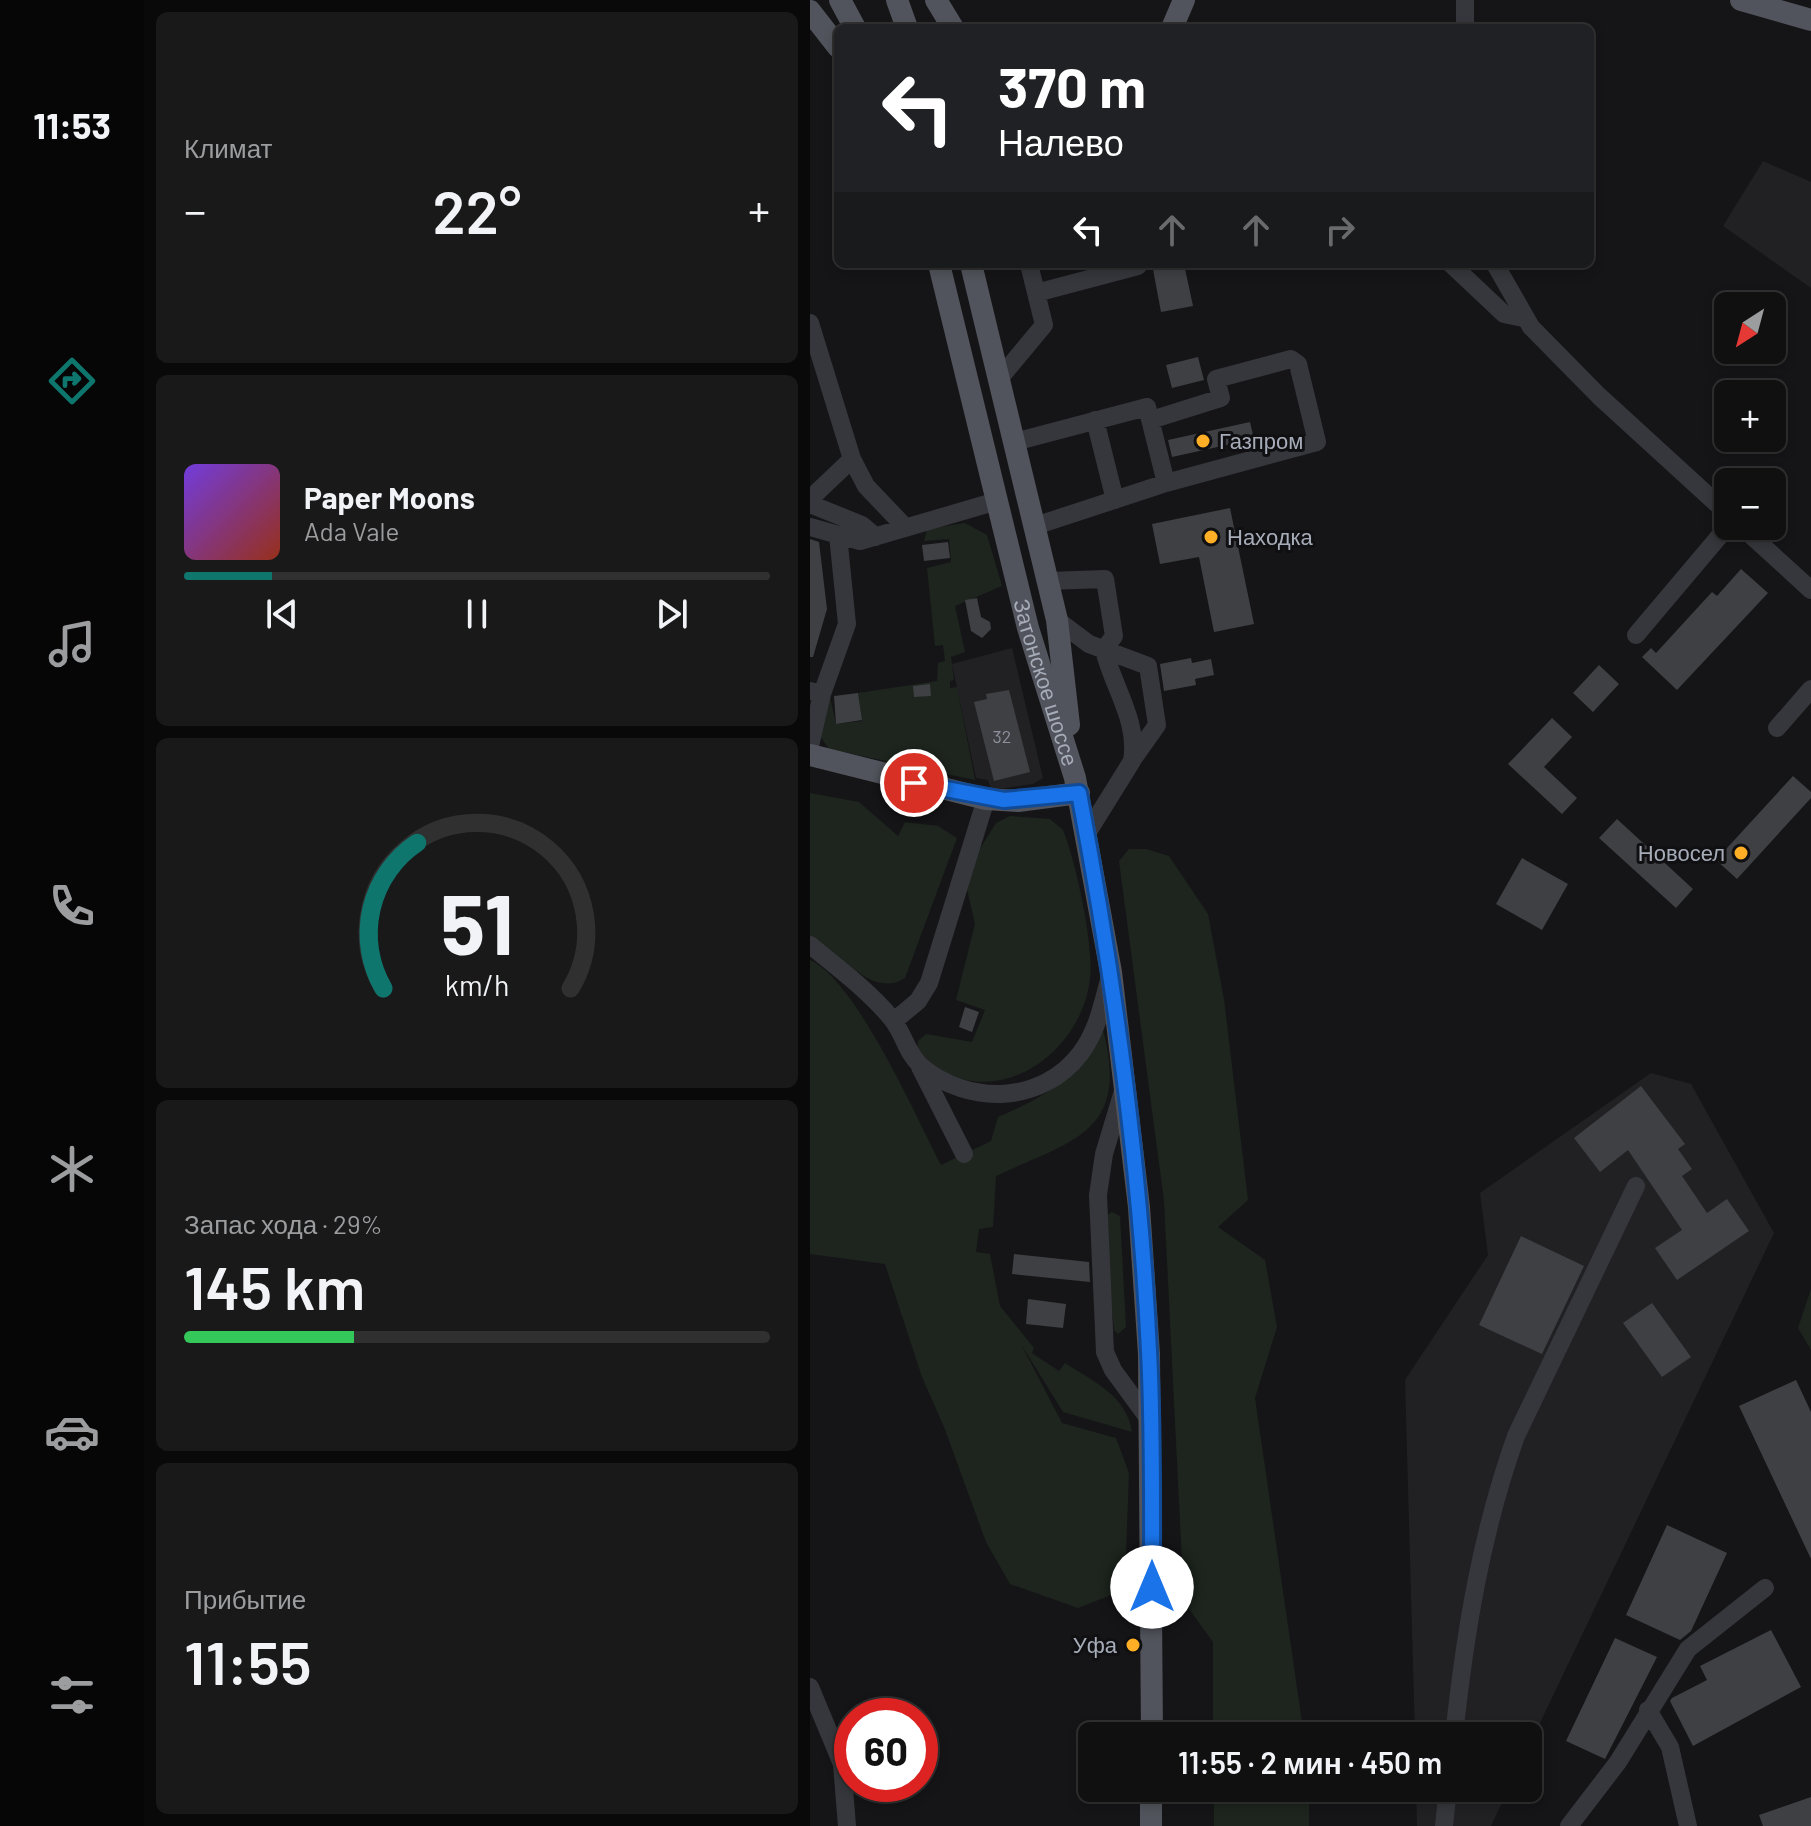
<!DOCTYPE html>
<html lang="ru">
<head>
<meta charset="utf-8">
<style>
  :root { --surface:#101011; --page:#19191a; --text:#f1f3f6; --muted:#9c9d9f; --line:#303031; --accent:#0f766e }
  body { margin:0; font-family:Barlow,sans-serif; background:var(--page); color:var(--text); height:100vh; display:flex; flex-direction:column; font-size:30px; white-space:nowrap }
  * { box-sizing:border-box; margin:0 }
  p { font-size:26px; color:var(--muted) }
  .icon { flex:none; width:44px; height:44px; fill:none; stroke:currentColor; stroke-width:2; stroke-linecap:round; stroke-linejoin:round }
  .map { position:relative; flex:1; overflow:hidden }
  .panel { display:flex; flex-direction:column; gap:12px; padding:12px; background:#090909; width:666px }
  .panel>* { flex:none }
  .top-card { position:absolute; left:24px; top:24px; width:760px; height:244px; border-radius:12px; box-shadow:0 4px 12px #0003,0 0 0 2px var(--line); background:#202124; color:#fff; overflow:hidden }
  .needle { width:52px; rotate:216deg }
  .buttons { position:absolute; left:904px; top:292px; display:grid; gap:16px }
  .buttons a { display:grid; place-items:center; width:72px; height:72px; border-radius:12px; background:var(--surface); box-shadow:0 4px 12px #0003,0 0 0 2px var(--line); font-size:40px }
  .speed { position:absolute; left:24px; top:1698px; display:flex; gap:16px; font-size:40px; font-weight:700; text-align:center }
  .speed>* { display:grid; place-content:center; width:104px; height:104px; border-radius:50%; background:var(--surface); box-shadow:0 4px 12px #0003,0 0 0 2px var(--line); line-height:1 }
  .speed .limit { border:12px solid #d22; background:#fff; color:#111 }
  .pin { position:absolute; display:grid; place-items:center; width:68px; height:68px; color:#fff; margin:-34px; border:4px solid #fff; border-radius:50%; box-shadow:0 2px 8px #0007 }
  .me { position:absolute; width:88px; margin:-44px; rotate:0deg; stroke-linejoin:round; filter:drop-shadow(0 0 6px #0008) }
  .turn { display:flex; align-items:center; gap:28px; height:168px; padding:0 32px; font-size:36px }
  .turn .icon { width:104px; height:104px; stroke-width:2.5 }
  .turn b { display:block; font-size:56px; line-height:68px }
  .lanes { display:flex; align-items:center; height:76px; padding:0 32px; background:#0003; justify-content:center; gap:40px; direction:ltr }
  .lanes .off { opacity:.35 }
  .big { font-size:60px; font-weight:600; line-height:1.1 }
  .panel .tile { flex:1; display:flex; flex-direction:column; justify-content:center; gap:12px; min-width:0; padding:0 28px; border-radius:12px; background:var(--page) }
  .panel .dial { align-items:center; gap:0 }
  .dial svg { height:208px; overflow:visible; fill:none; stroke:var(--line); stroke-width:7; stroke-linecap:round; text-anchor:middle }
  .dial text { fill:var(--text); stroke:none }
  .song { display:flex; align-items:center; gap:24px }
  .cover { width:96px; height:96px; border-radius:12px; background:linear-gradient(135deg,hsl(260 70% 55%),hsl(10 70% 35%)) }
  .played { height:8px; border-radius:4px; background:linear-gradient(90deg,var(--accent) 15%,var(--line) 15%) }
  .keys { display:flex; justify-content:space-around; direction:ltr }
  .heat { display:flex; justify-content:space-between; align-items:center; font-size:44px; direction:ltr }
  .charge { height:12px; border-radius:6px; background:linear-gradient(90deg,#34c759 29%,var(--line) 0) }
  .trip { position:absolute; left:268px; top:1722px; width:464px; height:80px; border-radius:12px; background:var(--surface); box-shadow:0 4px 12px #0003,0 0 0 2px var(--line); font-weight:600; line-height:80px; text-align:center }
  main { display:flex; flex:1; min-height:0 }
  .tab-bar { display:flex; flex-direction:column; width:144px; justify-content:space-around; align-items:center; background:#060607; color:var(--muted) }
  .tab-bar .icon { width:56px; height:56px }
  .tab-bar .on { color:var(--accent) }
  .tab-bar b { font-size:36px; color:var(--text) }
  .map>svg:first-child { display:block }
  .built { fill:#212124 }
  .green { fill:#1d251e }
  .building { fill:#3f4044 }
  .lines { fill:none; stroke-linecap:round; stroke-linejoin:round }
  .minor { stroke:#36373c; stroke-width:18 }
  .major { stroke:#51545c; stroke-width:22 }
  .route-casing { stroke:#114b97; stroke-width:20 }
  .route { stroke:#1a73e8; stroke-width:14 }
  .poi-dot { fill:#ffaf25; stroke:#101012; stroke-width:3 }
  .labels { text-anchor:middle; stroke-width:6; stroke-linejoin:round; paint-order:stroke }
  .number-label { font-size:18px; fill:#8c919b }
  .poi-label { font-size:22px; fill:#a6acb8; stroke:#101012; text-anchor:start }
  .street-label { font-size:22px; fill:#a6acb8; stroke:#101012 }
</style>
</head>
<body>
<main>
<nav class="tab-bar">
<b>11:53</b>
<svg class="icon on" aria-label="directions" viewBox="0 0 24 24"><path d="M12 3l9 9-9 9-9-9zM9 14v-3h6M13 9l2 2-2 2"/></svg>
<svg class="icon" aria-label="music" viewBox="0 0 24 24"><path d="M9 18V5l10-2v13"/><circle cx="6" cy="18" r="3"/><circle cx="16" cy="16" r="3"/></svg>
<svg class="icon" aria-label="phone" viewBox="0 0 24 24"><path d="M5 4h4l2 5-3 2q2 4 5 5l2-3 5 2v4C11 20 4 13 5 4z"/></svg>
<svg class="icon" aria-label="climate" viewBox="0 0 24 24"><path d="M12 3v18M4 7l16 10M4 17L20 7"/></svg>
<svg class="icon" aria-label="car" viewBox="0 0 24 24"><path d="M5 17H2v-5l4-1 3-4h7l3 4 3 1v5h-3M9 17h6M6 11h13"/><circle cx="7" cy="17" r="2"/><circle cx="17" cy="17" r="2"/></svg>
<svg class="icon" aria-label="filters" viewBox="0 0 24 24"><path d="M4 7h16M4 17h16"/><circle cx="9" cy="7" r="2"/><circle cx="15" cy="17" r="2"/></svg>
</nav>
<section class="panel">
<div class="tile"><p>Климат</p>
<div class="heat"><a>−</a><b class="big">22°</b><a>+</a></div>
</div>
<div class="tile">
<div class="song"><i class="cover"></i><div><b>Paper Moons</b><p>Ada Vale</p></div></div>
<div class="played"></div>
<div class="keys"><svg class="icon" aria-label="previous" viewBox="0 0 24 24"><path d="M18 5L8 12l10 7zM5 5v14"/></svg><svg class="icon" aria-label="pause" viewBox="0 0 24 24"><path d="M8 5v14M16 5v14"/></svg><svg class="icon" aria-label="next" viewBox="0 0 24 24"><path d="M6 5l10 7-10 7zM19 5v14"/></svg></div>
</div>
<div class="tile dial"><svg viewBox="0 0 100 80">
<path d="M14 69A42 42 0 1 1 86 69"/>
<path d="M14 69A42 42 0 0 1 27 13" stroke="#0f766e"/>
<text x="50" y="56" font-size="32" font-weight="700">51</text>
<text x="50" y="72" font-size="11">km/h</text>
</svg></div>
<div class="tile"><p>Запас хода · 29%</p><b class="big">145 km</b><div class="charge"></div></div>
<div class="tile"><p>Прибытие</p><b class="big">11:55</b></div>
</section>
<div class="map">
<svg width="1001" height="1826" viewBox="0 0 1001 1826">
  <rect width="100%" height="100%" fill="#151517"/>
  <!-- built -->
  <path class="built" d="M953,161L1001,182V288L913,226Z
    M202,648L233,778L223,784L181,790L178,780L166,778L142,664Z
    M841,1073L881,1084L964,1233L718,1748V1736H605L595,1380L678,1255L670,1193Z
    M606,1788H699L681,1826H607Z"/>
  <!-- green -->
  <path class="green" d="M155,523L177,535L192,586L145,606L155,652L141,657L144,680L140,681V688L147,687L165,780L19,749L10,736L20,697L26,724L52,721L48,693L127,681L128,663L135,661L133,645L125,646L117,568L141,562L139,539L114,541L117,529Z
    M0,793L49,802L88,836L95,822L128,826L147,838L95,978C61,1000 30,950 0,937Z
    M200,816L240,819L253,830C266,862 284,945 280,979C270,1062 170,1122 107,1049L108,1041L116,1034L162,1042L175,1010L146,1000L165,924L157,889L165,857L186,823Z
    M319,849H336L359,856L398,914L414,999L438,1200L408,1227L455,1260L467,1327L445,1398L494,1736H403V1642L374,1602L354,1201L309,861Z
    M0,960C46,980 106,1117 131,1165L181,1141L188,1117C239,1095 265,1079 293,1030C320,1133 263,1140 186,1176L183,1227L169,1229L166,1252L180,1254L190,1306L224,1348L222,1353L249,1371L255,1363C284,1382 317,1396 322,1432L253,1412L211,1344L252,1423L306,1438L319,1473L315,1581L301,1595L268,1608L200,1584L176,1542L134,1427L112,1377L75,1264L0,1254Z
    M302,1212L310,1216L316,1327L308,1334L304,1330L294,1217Z
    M1001,1289V1350L988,1328Z
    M404,1788H499V1826H404Z"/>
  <!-- building -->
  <path class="building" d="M342,264H374L383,306L351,312Z
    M388,357L394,380L362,388L356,365Z
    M440,422L444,439L362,457L358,440Z
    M420,508L444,624L404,632L389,557L350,564L342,524Z
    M0,539L9,542L17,609L3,657H0Z
    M138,542L140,558L114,561L112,545Z
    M931,569L958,593L867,690L832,657L841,648L846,653L902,592L907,596Z
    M167,598L171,617L180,622L181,629L172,638L161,631L155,600Z
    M381,658L382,663L401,659L404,675L385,679L386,685L354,691L350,664Z
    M789,665L809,684L783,712L763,693Z
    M120,684L121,696L104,697L103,686Z
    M199,690L220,772L184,781L164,702L177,699L176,694Z
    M48,693L52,720L26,724L24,696Z
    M742,718L762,737L734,767L767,798L752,814L698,764Z
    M983,776L1001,792V798L927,879L906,860Z
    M807,819L883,889L866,908L789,838Z
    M712,858L758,884L732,930L686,904Z
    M155,1007L169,1012L162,1032L149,1027Z
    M831,1086L875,1144L868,1149L882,1169L872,1176L897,1213L917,1199L939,1231L867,1280L845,1248L872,1230L818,1150L790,1172L764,1138Z
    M711,1236L774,1266L732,1354L669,1325Z
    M204,1254L279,1262L280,1282L202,1274Z
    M218,1299L256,1304L253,1328L216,1324Z
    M842,1303L881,1357L852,1377L813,1323Z
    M986,1380L1001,1412V1559L929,1406Z
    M857,1525L917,1553L881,1631L870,1640L816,1615Z
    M961,1630L991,1687L883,1746L860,1701L862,1698L897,1680L890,1666Z
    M805,1638L847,1657L795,1759L756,1741Z
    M1001,1797V1826H953L949,1815Z"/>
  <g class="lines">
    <!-- minor -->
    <path class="minor" d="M655,0V28
      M641,264L694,314L713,318
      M685,264L721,327L789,396L918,514
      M226,293L328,266
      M0,323L42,459L56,486L96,528
      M189,379L234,325L219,264
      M285,420L305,500
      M204,442L337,407L356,483
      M0,499L42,459
      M0,504L52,525L66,537
      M225,526L356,483L507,442L488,364L481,359L406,379L411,398L341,420
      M931,526L1001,590
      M0,527L50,541L187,501
      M238,581L295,579L304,636L294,650C303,687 329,721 322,761L276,835
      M247,620L279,644L338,666L347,725L323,759
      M826,635L918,526
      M12,694L37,624L28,535
      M967,728L1001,689
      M0,746L12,694L0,691
      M0,945C28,968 59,991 82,1019C94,1034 97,1054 111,1066C158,1106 232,1104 270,1054C287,1032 292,1006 299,980
      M84,1021L108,1001L119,983L176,799
      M110,1067L154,1154
      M313,1091L294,1154L288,1195L295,1352L303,1370L341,1422
      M0,1687L32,1764L37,1826
      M838,1710L860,1747L878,1826
      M644,1736C655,1633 671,1534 706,1436L826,1186
      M634,1826L638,1788
      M759,1826L808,1762L878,1649L955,1588"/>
    <!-- major -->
    <g class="major">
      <path d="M30,0L45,28"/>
      <path d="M87,0L97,28"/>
      <path d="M126,0L143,28"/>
      <path d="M931,0L1001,20"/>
      <path d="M0,11L28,47"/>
      <path d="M362,28L374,0"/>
      <path id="s1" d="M129,264L218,628L265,778L301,972L329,1207L339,1354L342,1736"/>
      <path d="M161,264L247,620L259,725"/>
      <path d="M0,755L176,799L208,801L269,793"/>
      <path d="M341,1826V1788"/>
    </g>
  </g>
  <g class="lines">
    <!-- route casing -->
    <g class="route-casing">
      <path id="route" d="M104,783L194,800L269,793C304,978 330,1163 339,1351C343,1429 342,1508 342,1587"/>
    </g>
    <!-- route -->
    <use href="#route" class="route"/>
  </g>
  <!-- markers -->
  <g class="poi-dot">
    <circle cx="393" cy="441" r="8"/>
    <circle cx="401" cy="537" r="8"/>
    <circle cx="931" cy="853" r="8"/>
    <circle cx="323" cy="1645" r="8"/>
  </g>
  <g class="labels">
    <!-- number labels -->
    <g class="number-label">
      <text x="192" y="743">32</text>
    </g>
    <!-- poi labels -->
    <g class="poi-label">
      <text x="409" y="449">Газпром</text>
      <text x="417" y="545">Находка</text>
      <text x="915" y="861" text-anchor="end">Новосел</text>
      <text x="307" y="1653" text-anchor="end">Уфа</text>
    </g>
    <!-- street labels -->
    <g class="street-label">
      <text dy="8" stroke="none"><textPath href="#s1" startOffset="432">Затонское шоссе</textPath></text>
    </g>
  </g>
</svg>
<div class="buttons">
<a><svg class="needle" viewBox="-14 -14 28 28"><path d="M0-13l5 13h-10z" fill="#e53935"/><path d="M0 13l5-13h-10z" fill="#9c9d9f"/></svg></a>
<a>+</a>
<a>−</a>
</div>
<div class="speed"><div class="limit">60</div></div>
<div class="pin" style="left:104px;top:783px;background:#d93025"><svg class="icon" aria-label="arrive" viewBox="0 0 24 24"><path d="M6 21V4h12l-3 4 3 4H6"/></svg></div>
<svg class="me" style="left:342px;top:1587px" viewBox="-20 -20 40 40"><circle r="19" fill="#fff"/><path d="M0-13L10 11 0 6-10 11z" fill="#1a73e8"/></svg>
<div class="trip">11:55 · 2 мин · 450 m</div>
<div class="top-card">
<div class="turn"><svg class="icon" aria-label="left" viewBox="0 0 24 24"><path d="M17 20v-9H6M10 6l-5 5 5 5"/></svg><div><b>370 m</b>Налево</div></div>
<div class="lanes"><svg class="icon" aria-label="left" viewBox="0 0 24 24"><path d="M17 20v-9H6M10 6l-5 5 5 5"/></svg><svg class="icon off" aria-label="ahead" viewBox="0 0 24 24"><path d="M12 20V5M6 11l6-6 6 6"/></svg><svg class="icon off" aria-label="ahead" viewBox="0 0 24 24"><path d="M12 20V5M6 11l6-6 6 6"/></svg><svg class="icon off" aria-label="right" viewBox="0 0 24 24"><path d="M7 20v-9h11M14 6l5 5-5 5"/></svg></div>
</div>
</div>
</main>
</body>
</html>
